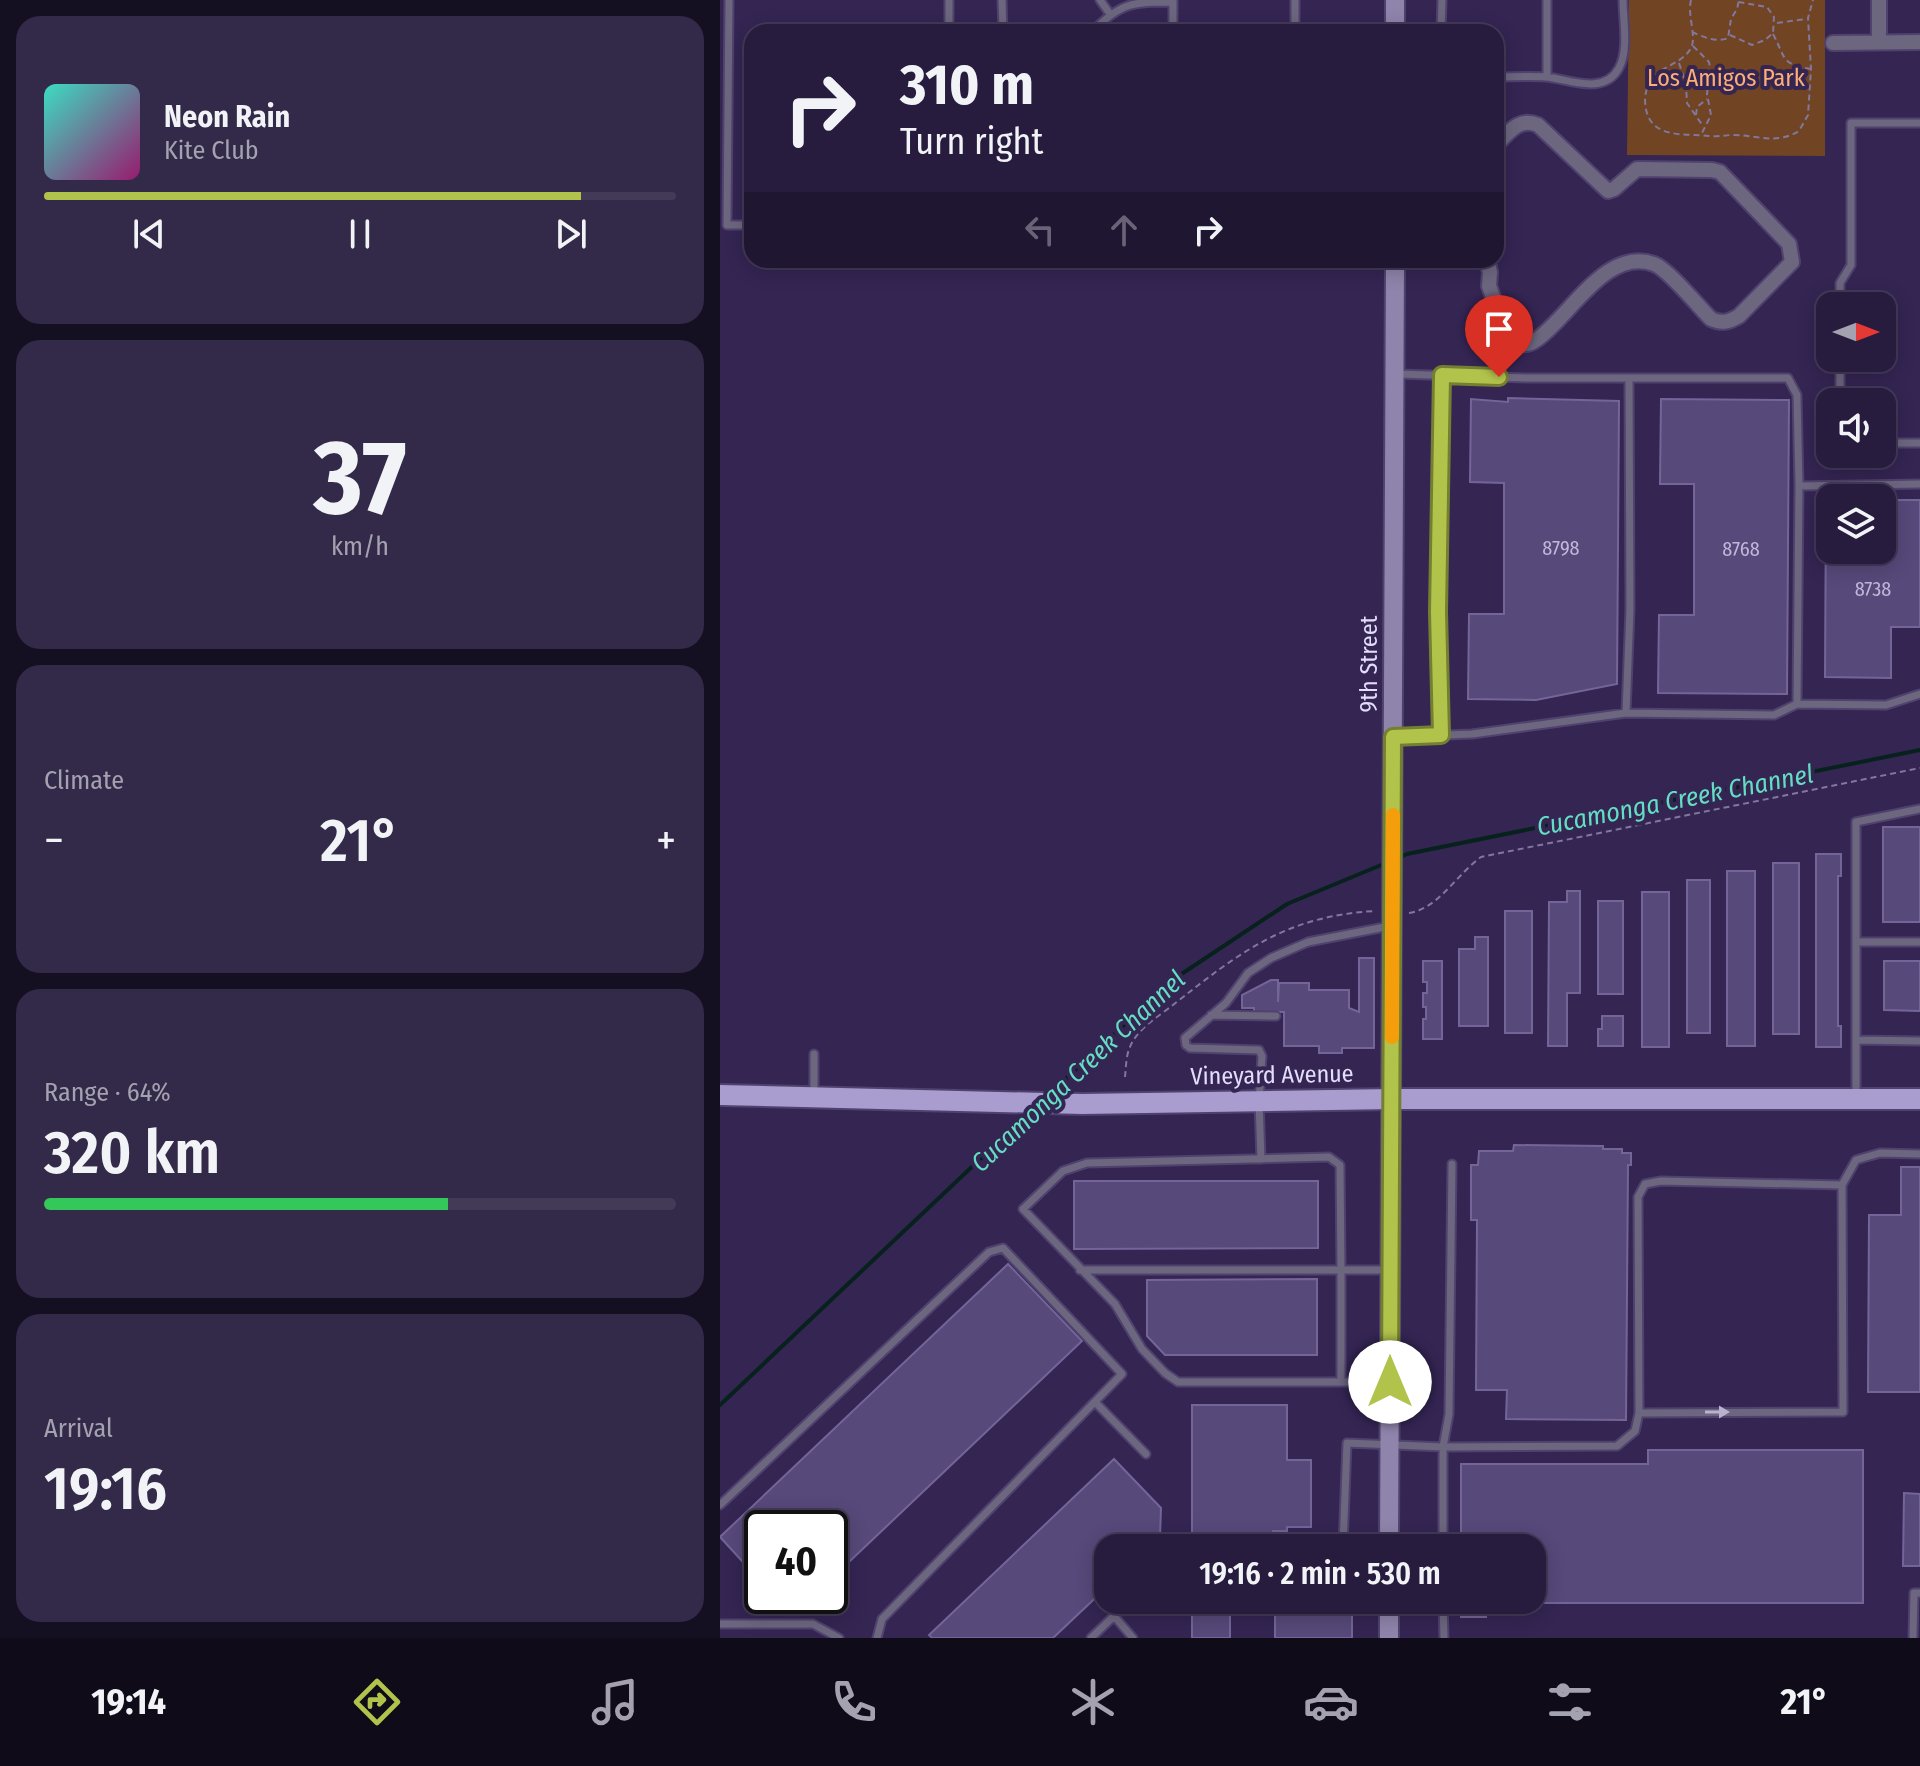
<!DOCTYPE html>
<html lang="en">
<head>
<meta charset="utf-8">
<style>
  :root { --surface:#271c3e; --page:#332949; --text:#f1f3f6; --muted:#a4a1b0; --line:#433a58; --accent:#b2c34c }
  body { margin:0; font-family:"Fira Sans Condensed",sans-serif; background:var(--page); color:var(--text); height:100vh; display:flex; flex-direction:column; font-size:30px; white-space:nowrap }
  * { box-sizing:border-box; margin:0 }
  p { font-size:26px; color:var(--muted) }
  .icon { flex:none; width:44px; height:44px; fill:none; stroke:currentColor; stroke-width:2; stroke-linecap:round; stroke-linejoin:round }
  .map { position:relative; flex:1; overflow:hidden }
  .panel { display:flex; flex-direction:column; gap:16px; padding:16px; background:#150f22; width:720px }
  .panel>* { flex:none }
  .banner { position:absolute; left:24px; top:24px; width:760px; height:244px; border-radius:24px; box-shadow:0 4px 20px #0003,0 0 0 2px var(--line); background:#271c3e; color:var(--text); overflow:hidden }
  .needle { width:52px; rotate:90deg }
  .buttons { position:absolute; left:1096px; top:292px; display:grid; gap:16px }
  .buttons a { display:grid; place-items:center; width:80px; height:80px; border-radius:16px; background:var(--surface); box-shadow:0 4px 20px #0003,0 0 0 2px var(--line); font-size:40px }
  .speed { position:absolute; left:24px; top:1510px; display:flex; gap:16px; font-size:40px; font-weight:700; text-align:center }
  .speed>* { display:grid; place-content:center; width:104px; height:104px; border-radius:50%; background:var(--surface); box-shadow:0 4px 20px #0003,0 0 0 2px var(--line); line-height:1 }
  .speed .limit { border:4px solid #111; border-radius:12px; background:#fff; color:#111 }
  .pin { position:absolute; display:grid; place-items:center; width:68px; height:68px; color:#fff; margin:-82px -34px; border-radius:50% 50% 50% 0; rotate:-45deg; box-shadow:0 0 8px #0007 }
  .pin .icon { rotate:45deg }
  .me { position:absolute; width:88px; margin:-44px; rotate:0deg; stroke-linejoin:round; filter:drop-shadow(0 0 6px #0008) }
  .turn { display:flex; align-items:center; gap:28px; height:168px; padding:0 24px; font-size:36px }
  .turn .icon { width:104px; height:104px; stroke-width:2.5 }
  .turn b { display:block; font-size:56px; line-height:68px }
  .lanes { display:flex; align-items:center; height:76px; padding:0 24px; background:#0003; justify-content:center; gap:40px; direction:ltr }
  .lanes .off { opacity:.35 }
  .big { font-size:60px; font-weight:600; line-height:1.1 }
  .panel .card { flex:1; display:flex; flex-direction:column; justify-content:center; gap:12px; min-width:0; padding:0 28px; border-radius:24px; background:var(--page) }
  .panel .dial { align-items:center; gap:0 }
  .dial b { font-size:104px; line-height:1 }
  .song { display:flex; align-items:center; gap:24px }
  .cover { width:96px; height:96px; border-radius:12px; background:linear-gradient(135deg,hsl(170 70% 55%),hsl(320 70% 35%)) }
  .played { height:8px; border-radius:4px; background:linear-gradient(90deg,var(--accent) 85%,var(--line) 85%) }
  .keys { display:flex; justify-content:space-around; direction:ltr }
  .heat { display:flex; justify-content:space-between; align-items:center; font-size:44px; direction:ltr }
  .charge { height:12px; border-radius:6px; background:linear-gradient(90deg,#34c759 64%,var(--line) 0) }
  .trip { position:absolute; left:374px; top:1534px; width:452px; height:80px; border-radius:24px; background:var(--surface); box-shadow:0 4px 20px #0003,0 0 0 2px var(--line); font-weight:600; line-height:80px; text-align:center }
  .tabs { display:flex; height:128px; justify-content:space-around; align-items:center; background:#100b19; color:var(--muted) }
  .tabs .icon { width:56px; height:56px }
  .tabs .current { color:var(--accent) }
  .tabs b { font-size:36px; color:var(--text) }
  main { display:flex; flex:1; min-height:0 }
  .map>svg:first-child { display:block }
  .green { fill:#714523 }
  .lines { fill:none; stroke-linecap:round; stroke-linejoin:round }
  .stream { stroke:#07221c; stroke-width:4 }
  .building { fill:#57497a; stroke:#746599; stroke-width:2 }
  .lane-casing { stroke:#50426e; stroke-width:11 }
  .street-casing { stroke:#50426e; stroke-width:18 }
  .secondary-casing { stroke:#50426e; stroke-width:22 }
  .primary-casing { stroke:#50426e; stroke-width:24 }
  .path { stroke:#82779e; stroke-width:2; stroke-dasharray:6 4; stroke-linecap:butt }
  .lane { stroke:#6c667f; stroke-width:7 }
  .street { stroke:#6c667f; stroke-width:14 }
  .secondary { stroke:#8f84ab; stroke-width:18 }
  .primary { stroke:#a99cce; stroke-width:20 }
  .oneway { fill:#b9b3cf }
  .route-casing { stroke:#747f31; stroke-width:20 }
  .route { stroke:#b2c34c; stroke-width:14 }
  .slow { stroke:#f59e0b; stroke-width:14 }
  .labels { text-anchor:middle; stroke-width:8; stroke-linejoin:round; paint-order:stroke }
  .number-label { font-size:20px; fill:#c0b7da }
  .park-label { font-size:24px; fill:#fbae75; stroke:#342553 }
  .street-label { font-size:24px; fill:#e3dcfa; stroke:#342553 }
  .water-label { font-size:26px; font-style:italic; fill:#64ddc2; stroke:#342553 }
</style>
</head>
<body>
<main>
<section class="panel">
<div class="card">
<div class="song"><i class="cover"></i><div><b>Neon Rain</b><p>Kite Club</p></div></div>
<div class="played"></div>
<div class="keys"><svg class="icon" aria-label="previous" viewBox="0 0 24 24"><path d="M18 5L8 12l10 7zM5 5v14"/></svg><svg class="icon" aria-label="pause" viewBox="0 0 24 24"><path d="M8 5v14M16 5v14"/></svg><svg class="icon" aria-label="next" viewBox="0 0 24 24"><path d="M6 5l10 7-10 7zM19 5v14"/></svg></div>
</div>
<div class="card dial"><b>37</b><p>km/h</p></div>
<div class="card"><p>Climate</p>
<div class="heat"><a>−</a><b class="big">21°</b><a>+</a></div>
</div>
<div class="card"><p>Range · 64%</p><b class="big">320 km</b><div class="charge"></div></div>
<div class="card"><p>Arrival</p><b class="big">19:16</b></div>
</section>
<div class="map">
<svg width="1200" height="1638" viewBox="0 0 1200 1638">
  <rect width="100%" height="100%" fill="#342553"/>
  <!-- green -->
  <path class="green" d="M909,0H1105V156L907,155Z"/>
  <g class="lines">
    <!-- stream -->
    <path class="stream" d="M678,858L687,854L1200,750
      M327,1096L454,979L567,904L666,863
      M0,1405L312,1110"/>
  </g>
  <!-- building -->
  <path class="building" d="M788,398L899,401L897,684L816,700L748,699L749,614H784V483L750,482L751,399L788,402Z
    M941,399L1069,400L1067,694L938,693L939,615H974V484H940Z
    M1106,500H1110V550H1162V500H1200V627H1171V678L1105,677Z
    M1163,827H1200V922H1163Z
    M1096,854H1121V876H1118V1026H1121V1047H1096Z
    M1053,863H1079V1034H1053Z
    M1007,871H1035V1046H1007Z
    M967,880H990V1033H967Z
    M847,891H860V993H847V1046H828L829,902H847Z
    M922,892H949V1047H922Z
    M878,901H903V994H878Z
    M785,911H812V1033H785Z
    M755,937H768V1026H739V949H755Z
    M639,958H654V1048H622V1053H599V1046H564V1012H534V1008H522V995L551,980H558V1002L559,983H589V990H629V1008L639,1012Z
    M703,961H722V1039H703V1019H706V1007H703V993H707V982H703Z
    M1164,961H1200V1011L1164,1010Z
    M882,1016H903V1046H878V1029H882Z
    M794,1145L883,1146V1149H902V1153H911V1165H908L906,1420L786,1419L787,1390H756L757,1220H751V1165H758L759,1151H793Z
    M1181,1167H1200V1392H1148L1149,1215H1181Z
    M354,1181H598V1248L354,1249Z
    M288,1264L362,1341L110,1580V1528H42V1583L0,1537Z
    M597,1279V1355H445L427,1336V1280Z
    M472,1405H567V1460H591V1527H567V1531H553V1548H472Z
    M928,1450H1143V1603H766V1617H741V1600H812V1548H741V1464H928Z
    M394,1459L441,1508L440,1537L428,1548H388V1586L333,1638H212L209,1635Z
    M1184,1493L1200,1494V1566H1183Z
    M54,1596H93L72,1615Z
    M555,1611H632V1638H555Z
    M472,1612H510V1638H472Z"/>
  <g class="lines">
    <!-- lane casing -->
    <g class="lane-casing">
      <path id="lane" d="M9,0L7,225H32
        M282,0L283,32
        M380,0L390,14
        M827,0V77
        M229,32V0
        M372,32C401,2 413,2 453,2
        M453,32V0
        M575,32V0
        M721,32L722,0
        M776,77C792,77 809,76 826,77C849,79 884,96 899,68C909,50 903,20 903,0
        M1120,306V283L1131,265V123H1200
        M1120,358V402
        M677,374L807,378H1068L1077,395L1079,486
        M1162,443H1200
        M1077,704L1079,486L1200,484
        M906,713L910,609L909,378
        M721,735L718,612L722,375
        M675,737L752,734L906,713L1054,715L1077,704L1166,705L1200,694
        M1137,942H1200
        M491,1015L556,1016
        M1136,1040L1200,1041
        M1136,1095V822L1200,809
        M94,1096V1054
        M541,1159L539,1101L542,1056L539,1050L470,1048L466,1045L465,1038L506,1003L528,973L551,958L588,942L670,926
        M360,1270H621V1382
        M668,1382H458L445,1373L422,1349L395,1304L303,1209L343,1171L367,1163L609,1157L620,1165L621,1270H668
        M375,1402L426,1454
        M919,1413L1123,1412L1122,1185
        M0,1505L269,1252L283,1248L402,1374L162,1619L157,1638
        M668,1548L623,1546L627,1443L723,1447L897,1446L915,1431L919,1413L918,1197L925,1184L941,1181L1122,1185L1136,1160L1160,1153L1200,1154
        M723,1548V1447L729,1414L732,1164
        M723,1600L724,1638
        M0,1624H93L119,1638
        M371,1638L394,1616L413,1638
        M1193,1638L1194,1593H1200"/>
    </g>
    <!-- street casing -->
    <g class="street-casing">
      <path id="street" d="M1159,42V0
        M1113,43L1200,42
        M767,260L770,272L769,286L788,338C797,344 807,347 816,340C849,318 886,246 934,264C948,269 979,307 991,319C1002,324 1009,322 1019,316L1072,262L1069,244L1000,172L992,170L917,169L894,189L888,191L818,125C799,117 789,132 776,145"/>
    </g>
    <!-- secondary casing -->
    <g class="secondary-casing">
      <path id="secondary" d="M675,0V32
        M669,1548L675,260
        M669,1638V1600"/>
    </g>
    <!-- primary casing -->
    <g class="primary-casing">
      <path id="primary" d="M0,1095L362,1104L672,1099H1200"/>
    </g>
    <!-- path -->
    <path class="path" d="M971,0C967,16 977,36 971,48C963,62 949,64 938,73C930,79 925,90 925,100C926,140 961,133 989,136C998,137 1005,135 1013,135C1037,135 1056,145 1079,131L1088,115L1091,69L1088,18L1093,0
      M1057,23L1086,19
      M972,32C983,37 997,43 1008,38L1011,19L1017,9L1019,0
      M1053,34C1066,58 1060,64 1091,69
      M1010,35L1032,45L1045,40L1053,33L1054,17L1047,7L1019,2
      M973,46L989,62L990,68L987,94L991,115L982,133
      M959,63L966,84L967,103L983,126
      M976,115L977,107L987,99
      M689,913C718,909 737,874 761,857L1200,768
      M405,1077C406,1068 406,1055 410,1047C417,1029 439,1016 453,1005C520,952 566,916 655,911"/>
    <!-- lane -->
    <use href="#lane" class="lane"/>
    <!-- street -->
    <use href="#street" class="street"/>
    <!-- secondary -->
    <use href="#secondary" class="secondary"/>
    <!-- primary -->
    <use href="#primary" class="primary"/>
  </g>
  <!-- one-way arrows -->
  <defs><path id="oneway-solid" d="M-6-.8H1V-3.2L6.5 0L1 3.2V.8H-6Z" transform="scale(2)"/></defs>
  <use class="oneway" href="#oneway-solid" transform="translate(997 1412)"/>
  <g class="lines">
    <!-- route casing -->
    <g class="route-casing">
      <path id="route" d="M670,1382L673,737L721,735L718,612L722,375L779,377"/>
    </g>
    <!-- route -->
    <use href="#route" class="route"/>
    <!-- slow -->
    <path class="slow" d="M672,1037L673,815"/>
  </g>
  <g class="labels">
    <!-- number labels -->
    <g class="number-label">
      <text x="841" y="555">8798</text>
      <text x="1021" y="556">8768</text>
      <text x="1153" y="596">8738</text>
    </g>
    <!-- park labels -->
    <g class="park-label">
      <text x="1006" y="86">Los Amigos Park</text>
    </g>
    <!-- street labels -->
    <g class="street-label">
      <text transform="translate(649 664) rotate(-90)" y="8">9th Street</text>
      <text transform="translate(552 1075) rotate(-1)" y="8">Vineyard Avenue</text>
    </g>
    <!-- water labels -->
    <g class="water-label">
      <text transform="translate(955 800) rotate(-11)" y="9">Cucamonga Creek Channel</text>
      <text transform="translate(358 1071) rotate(-43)" y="9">Cucamonga Creek Channel</text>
    </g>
  </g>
</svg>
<div class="buttons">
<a><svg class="needle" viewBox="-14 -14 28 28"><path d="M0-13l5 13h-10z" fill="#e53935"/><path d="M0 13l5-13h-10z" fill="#a4a1b0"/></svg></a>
<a><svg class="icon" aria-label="sound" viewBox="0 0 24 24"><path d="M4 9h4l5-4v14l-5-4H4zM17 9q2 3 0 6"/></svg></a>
<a><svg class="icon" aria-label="layers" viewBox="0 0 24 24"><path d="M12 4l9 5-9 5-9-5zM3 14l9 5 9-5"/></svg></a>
</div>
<div class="speed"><div class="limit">40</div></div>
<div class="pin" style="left:779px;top:377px;background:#d93025"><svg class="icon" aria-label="arrive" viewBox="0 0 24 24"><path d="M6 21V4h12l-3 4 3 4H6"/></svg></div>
<svg class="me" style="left:670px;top:1382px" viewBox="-20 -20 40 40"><circle r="19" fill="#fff"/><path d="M0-13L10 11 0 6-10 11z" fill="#b2c34c"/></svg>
<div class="trip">19:16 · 2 min · 530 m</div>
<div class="banner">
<div class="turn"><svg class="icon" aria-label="right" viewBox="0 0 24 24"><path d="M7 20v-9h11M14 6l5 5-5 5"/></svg><div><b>310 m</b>Turn right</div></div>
<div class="lanes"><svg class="icon off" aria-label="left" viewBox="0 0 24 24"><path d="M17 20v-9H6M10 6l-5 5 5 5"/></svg><svg class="icon off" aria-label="ahead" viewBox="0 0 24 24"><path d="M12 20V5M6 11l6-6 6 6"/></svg><svg class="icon" aria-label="right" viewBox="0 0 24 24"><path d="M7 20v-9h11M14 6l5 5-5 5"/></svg></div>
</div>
</div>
</main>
<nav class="tabs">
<b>19:14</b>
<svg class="icon current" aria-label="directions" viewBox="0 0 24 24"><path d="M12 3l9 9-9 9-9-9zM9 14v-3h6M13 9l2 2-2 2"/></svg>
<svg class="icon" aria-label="music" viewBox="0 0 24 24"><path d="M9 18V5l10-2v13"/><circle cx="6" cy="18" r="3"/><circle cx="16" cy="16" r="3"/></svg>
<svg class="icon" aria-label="phone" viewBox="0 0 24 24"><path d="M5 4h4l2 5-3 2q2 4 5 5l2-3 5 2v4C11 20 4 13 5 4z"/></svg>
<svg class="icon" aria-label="climate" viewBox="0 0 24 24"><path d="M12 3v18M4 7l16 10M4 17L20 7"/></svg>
<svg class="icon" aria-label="car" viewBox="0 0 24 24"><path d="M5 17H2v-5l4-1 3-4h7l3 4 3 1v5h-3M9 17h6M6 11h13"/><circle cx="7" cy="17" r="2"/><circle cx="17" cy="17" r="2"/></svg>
<svg class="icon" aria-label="filters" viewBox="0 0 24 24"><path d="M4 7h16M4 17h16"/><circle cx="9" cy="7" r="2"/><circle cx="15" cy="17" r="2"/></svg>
<b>21°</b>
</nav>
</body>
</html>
